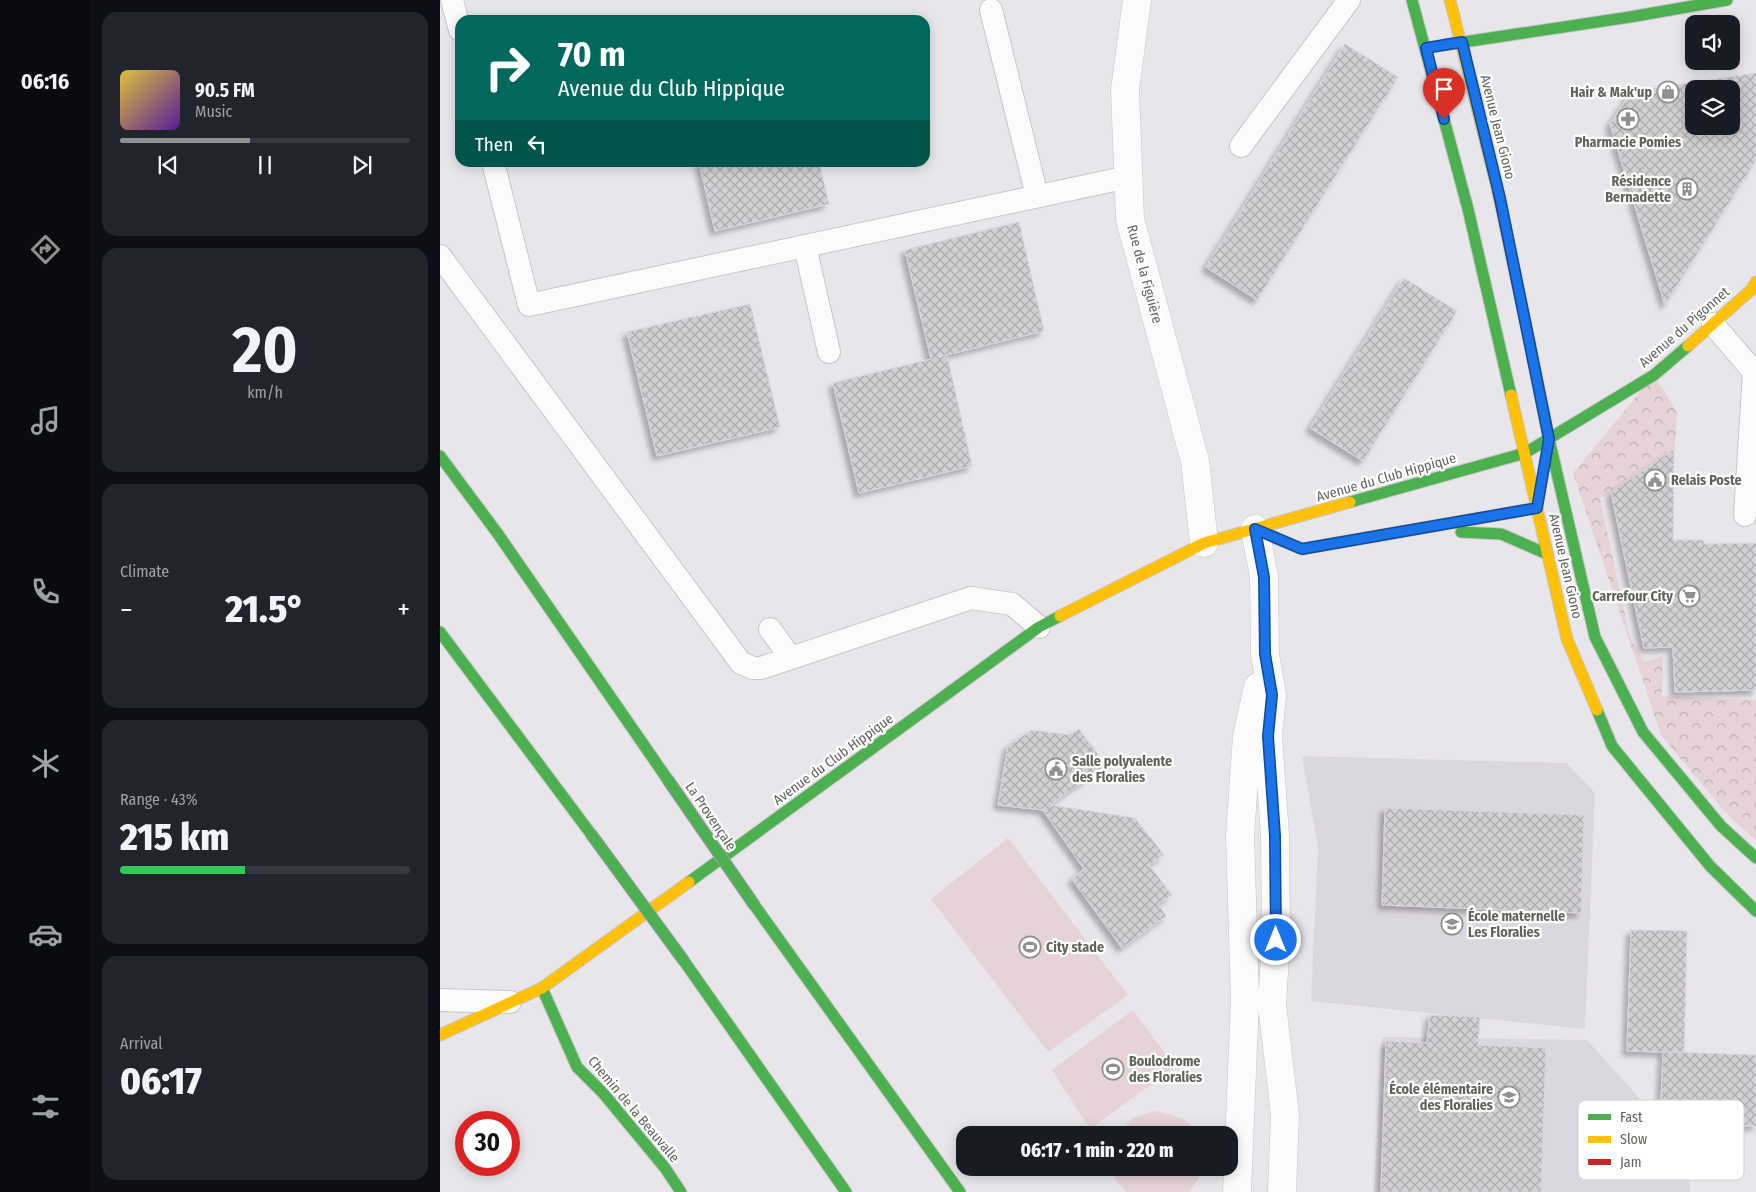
<!DOCTYPE html>
<html lang="en">
<head>
<meta charset="utf-8">
<style>
  :root { --surface:#171b24; --page:#20242c; --text:#f1f3f6; --muted:#9ea1a6; --line:#363941; --accent:#90918e }
  body { margin:0; font-family:"Fira Sans Condensed",sans-serif; background:var(--page); color:var(--text); height:100vh; display:flex; flex-direction:column; font-size:19px; white-space:nowrap }
  * { box-sizing:border-box; margin:0 }
  p { font-size:16px; color:var(--muted) }
  .icon { flex:none; width:28px; height:28px; fill:none; stroke:currentColor; stroke-width:2; stroke-linecap:round; stroke-linejoin:round }
  .map { position:relative; flex:1; overflow:hidden }
  .drawer { display:flex; flex-direction:column; gap:12px; padding:12px; background:#0d0f14; width:350px }
  .drawer>* { flex:none }
  .guide { position:absolute; left:15px; top:15px; width:475px; height:152px; border-radius:15px; box-shadow:0 2px 12px #0003; background:#00695c; color:#fff; overflow:hidden }
  .fabs { position:absolute; left:1245px; top:15px; display:grid; gap:10px }
  .fabs a { display:grid; place-items:center; width:55px; height:55px; border-radius:10px; background:var(--surface); box-shadow:0 2px 12px #0003; font-size:25px }
  .speed { position:absolute; left:15px; top:1111px; display:flex; gap:10px; font-size:25px; font-weight:700; text-align:center }
  .speed>* { display:grid; place-content:center; width:65px; height:65px; border-radius:50%; background:var(--surface); box-shadow:0 2px 12px #0003; line-height:1 }
  .speed .limit { border:8px solid #d22; background:#fff; color:#111 }
  .pin { position:absolute; display:grid; place-items:center; width:42px; height:42px; color:#fff; margin:-51px -21px; border-radius:50% 50% 50% 0; rotate:-45deg; box-shadow:0 0 5px #0007 }
  .pin .icon { rotate:45deg }
  .me { position:absolute; width:55px; margin:-28px; rotate:0deg; stroke-linejoin:round; filter:drop-shadow(0 0 4px #0008) }
  .turn { display:flex; align-items:center; gap:18px; height:105px; padding:0 20px; font-size:22px }
  .turn .icon { width:65px; height:65px; stroke-width:2.5 }
  .turn b { display:block; font-size:35px; line-height:42px }
  .then { display:flex; align-items:center; height:48px; padding:0 20px; background:#0003; gap:10px; font-size:19px }
  .big { font-size:38px; font-weight:800; line-height:1.1 }
  .drawer .widget { flex:1; display:flex; flex-direction:column; justify-content:center; gap:8px; min-width:0; padding:0 18px; border-radius:15px; background:var(--page) }
  .drawer .dial { align-items:center; gap:0 }
  .dial b { font-size:65px; line-height:1 }
  .song { display:flex; align-items:center; gap:15px }
  .cover { width:60px; height:60px; border-radius:8px; background:linear-gradient(135deg,hsl(50 70% 55%),hsl(270 70% 35%)) }
  .played { height:5px; border-radius:2px; background:linear-gradient(90deg,var(--accent) 45%,var(--line) 45%) }
  .keys { display:flex; justify-content:space-around; direction:ltr }
  .heat { display:flex; justify-content:space-between; align-items:center; font-size:28px; direction:ltr }
  .charge { height:8px; border-radius:4px; background:linear-gradient(90deg,#34c759 43%,var(--line) 0) }
  .trip { position:absolute; left:516px; top:1126px; width:282px; height:50px; border-radius:15px; background:var(--surface); box-shadow:0 2px 12px #0003; font-weight:800; line-height:50px; text-align:center }
  main { display:flex; flex:1; min-height:0 }
  .menu { display:flex; flex-direction:column; width:90px; justify-content:space-around; align-items:center; background:#090b0e; color:var(--muted) }
  .menu .icon { width:35px; height:35px }
  .menu .selected { color:var(--accent) }
  .menu b { font-size:22px; color:var(--text) }
  .map>svg:first-child { display:block }
  .education { fill:#dbd7de }
  .forest { fill:url(#forest-crowns) }
  .park { fill:#e5d3d7 }
  .building { fill:url(#building-cross-hatch); stroke:#d8d6da; fill-rule:evenodd; filter:url(#shadow) }
  .lines { fill:none; stroke-linecap:round; stroke-linejoin:round }
  .lane-casing { stroke:#c6c6c6; stroke-width:24 }
  .street-casing { stroke:#c6c6c6; stroke-width:29 }
  .fast-casing { stroke:#c6c6c6; stroke-width:13 }
  .slow-casing { stroke:#c6c6c6; stroke-width:13 }
  .jam-casing { stroke:#c6c6c6; stroke-width:13 }
  .lane { stroke:#fcfbfc; stroke-width:22 }
  .street { stroke:#fcfbfc; stroke-width:28 }
  .fast { stroke:#4caf50; stroke-width:11 }
  .slow { stroke:#ffc107; stroke-width:11 }
  .jam { stroke:#c62828; stroke-width:11 }
  .fast-bridge-casing { stroke:#af98be; stroke-width:13; stroke-linecap:butt }
  .fast-bridge { stroke:#4caf50; stroke-width:11 }
  .route-casing { stroke:#114b97; stroke-width:12 }
  .route { stroke:#1a73e8; stroke-width:9 }
  .labels { text-anchor:middle; stroke-width:4.5; stroke-linejoin:round; paint-order:stroke }
  .poi-label { font-size:14px; font-weight:bold; fill:#60635c; stroke:#fff; text-anchor:start }
  .street-label { font-size:14px; fill:#60635c; stroke:#fff }
  .key { fill:#fff; stroke:#cfd0ce; stroke-width:1 }
  .key-label { font-size:14px; fill:#60635c }
</style>
</head>
<body>
<main>
<nav class="menu">
<b>06:16</b>
<svg class="icon selected" aria-label="directions" viewBox="0 0 24 24"><path d="M12 3l9 9-9 9-9-9zM9 14v-3h6M13 9l2 2-2 2"/></svg>
<svg class="icon" aria-label="music" viewBox="0 0 24 24"><path d="M9 18V5l10-2v13"/><circle cx="6" cy="18" r="3"/><circle cx="16" cy="16" r="3"/></svg>
<svg class="icon" aria-label="phone" viewBox="0 0 24 24"><path d="M5 4h4l2 5-3 2q2 4 5 5l2-3 5 2v4C11 20 4 13 5 4z"/></svg>
<svg class="icon" aria-label="climate" viewBox="0 0 24 24"><path d="M12 3v18M4 7l16 10M4 17L20 7"/></svg>
<svg class="icon" aria-label="car" viewBox="0 0 24 24"><path d="M5 17H2v-5l4-1 3-4h7l3 4 3 1v5h-3M9 17h6M6 11h13"/><circle cx="7" cy="17" r="2"/><circle cx="17" cy="17" r="2"/></svg>
<svg class="icon" aria-label="filters" viewBox="0 0 24 24"><path d="M4 7h16M4 17h16"/><circle cx="9" cy="7" r="2"/><circle cx="15" cy="17" r="2"/></svg>
</nav>
<section class="drawer">
<div class="widget">
<div class="song"><i class="cover"></i><div><b>90.5 FM</b><p>Music</p></div></div>
<div class="played"></div>
<div class="keys"><svg class="icon" aria-label="previous" viewBox="0 0 24 24"><path d="M18 5L8 12l10 7zM5 5v14"/></svg><svg class="icon" aria-label="pause" viewBox="0 0 24 24"><path d="M8 5v14M16 5v14"/></svg><svg class="icon" aria-label="next" viewBox="0 0 24 24"><path d="M6 5l10 7-10 7zM19 5v14"/></svg></div>
</div>
<div class="widget dial"><b>20</b><p>km/h</p></div>
<div class="widget"><p>Climate</p>
<div class="heat"><a>−</a><b class="big">21.5°</b><a>+</a></div>
</div>
<div class="widget"><p>Range · 43%</p><b class="big">215 km</b><div class="charge"></div></div>
<div class="widget"><p>Arrival</p><b class="big">06:17</b></div>
</section>
<div class="map">
<svg width="1316" height="1192" viewBox="0 0 1316 1192">
  <defs>
    <pattern id="forest-crowns" width="20" height="18" patternUnits="userSpaceOnUse" patternTransform="scale(1.25)"><rect width="20" height="18" fill="#e5d3d7"/><path d="M2 6a3 3 0 1 1 6 0M12 15a3 3 0 1 1 6 0" fill="none" stroke="#bdafb2"/></pattern>
    <pattern id="building-cross-hatch" width="8" height="8" patternUnits="userSpaceOnUse" patternTransform="scale(1.25)"><rect width="8" height="8" fill="#d2d0d3"/><path d="M0 0l8 8M0 8l8-8" fill="none" stroke="#aeacae"/></pattern>
    <filter id="shadow"><feDropShadow dx="-4.5" dy="4.5" stdDeviation="2.5" flood-color="#0004"/></filter>
  </defs>
  <rect width="100%" height="100%" fill="#e9e6eb"/>
  <!-- education -->
  <path class="education" d="M862,756L1127,763L1155,793L1145,1029L871,1001L878,848Z
    M942,1037L1147,1040L1250,1154V1192H934Z"/>
  <!-- forest -->
  <path class="forest" d="M1214,375L1237,412L1234,461L1160,498L1190,638L1204,662L1223,656L1222,696L1316,700V841L1285,812L1221,735L1133,473Z"/>
  <!-- park -->
  <path class="park" d="M568,838L688,995L608,1052L491,899Z
    M693,1010L735,1067L650,1129L612,1070Z
    M714,1111C732,1114 748,1117 758,1135H677L692,1118Z
    M673,1168H763V1171L750,1192H686L675,1179Z"/>
  <!-- building -->
  <path class="building" d="M905,44L958,77L817,300L766,267Z
    M1316,73V160L1225,305L1170,124L1191,92ZM1254,89H1291V126H1254Z
    M259,162H379L389,204L275,231Z
    M579,222L604,331L498,357L507,355L532,466L419,493L393,383L491,359L465,250Z
    M964,278L1017,311L923,461L870,428Z
    M310,304L340,427L217,456L187,332Z
    M1234,449L1233,540H1264V544L1316,543V690L1235,692L1233,647L1204,648L1171,492Z
    M639,729L666,765L610,805L695,818L724,855L709,865L732,895L718,904L726,916L682,948L632,879L644,869L603,810L558,805L568,746L592,730L630,735Z
    M945,808L1144,815L1141,913L942,905Z
    M1191,930L1247,931L1244,1052H1228L1316,1055V1126L1249,1124L1250,1102L1221,1101L1223,1052L1187,1051Z
    M990,1015L1040,1017L1038,1045L1106,1048L1101,1192H941L946,1041L987,1043Z"/>
  <g class="lines">
    <!-- lane casing -->
    <g class="lane-casing">
      <path id="lane" d="M12,0L20,30
        M551,10L597,196
        M801,146L909,0
        M53,162L89,305L688,177
        M365,246L389,352
        M0,256L301,663L313,668H321L531,598L572,604L599,627
        M1273,324L1314,372H1316
        M1305,515L1314,372
        M330,629L351,658
        M0,1000L70,1002"/>
    </g>
    <!-- street casing -->
    <g class="street-casing">
      <path id="street" d="M697,0L685,90L690,219L755,461L764,543
        M815,529L824,577L825,654L832,695L828,736L835,836L836,940L832,1005L845,1114L842,1192
        M797,1192L805,999L800,836L807,736L818,687"/>
    </g>
    <!-- fast casing -->
    <g class="fast-casing">
      <path id="fast" d="M972,0L1028,209L1071,395
        M1004,45L1190,17L1287,0
        M1090,344L1109,439L1155,637L1203,732L1281,826L1316,858
        M0,456L58,534L228,780
        M910,502L1085,453L1214,375L1248,346
        M815,529L862,549L1097,508
        M1021,532L1061,534L1107,554
        M0,632L151,834
        M1157,710L1172,746L1270,866L1316,911
        M249,882L599,627L620,616
        M315,906L520,1192
        M244,961L406,1192
        M102,988L137,1067L163,1093L225,1168L241,1192"/>
    </g>
    <!-- slow casing -->
    <g class="slow-casing">
      <path id="slow" d="M1010,0L1058,192
        M1248,346L1311,290L1316,282
        M1071,395L1127,639L1157,710
        M620,616L764,543L910,502
        M0,1035L102,988L249,882"/>
    </g>
    <!-- jam casing -->
    <g class="jam-casing">
      <path id="jam" d="M1058,192L1090,344"/>
    </g>
    <!-- lane -->
    <use href="#lane" class="lane"/>
    <!-- street -->
    <use href="#street" class="street"/>
    <!-- fast -->
    <use href="#fast" class="fast"/>
    <!-- slow -->
    <use href="#slow" class="slow"/>
    <!-- jam -->
    <use href="#jam" class="jam"/>
    <!-- fast-bridge casing -->
    <g class="fast-bridge-casing">
      <path id="fast-bridge" d="M228,780L315,906
        M151,834L244,961"/>
    </g>
    <!-- fast-bridge -->
    <use href="#fast-bridge" class="fast-bridge"/>
  </g>
  <g class="lines">
    <!-- route casing -->
    <g class="route-casing">
      <path id="route" d="M836,940L835,836L828,736L832,695L825,654L824,577L815,529L862,549L1097,508L1109,439L1060,198L1022,42L986,48L1004,119"/>
    </g>
    <!-- route -->
    <use href="#route" class="route"/>
  </g>
  <!-- icons -->
  <defs>
    <g id="shop-ring" transform="scale(1.125)"><circle r="9.5" fill="#fff" stroke="#90918e" stroke-width="1.5"/><path d="M-5-2.5h2.3a2.7 3.5 0 0 1 5.4 0H5L5.5 6h-11ZM-1.5-2.5h3a1.5 2.3 0 0 0-3 0Z" fill="#90918e"/></g>
    <g id="pharmacy-ring" transform="scale(1.125)"><circle r="9.5" fill="#fff" stroke="#90918e" stroke-width="1.5"/><path d="M-2-6h4v4h4v4h-4v4h-4v-4h-4v-4h4Z" fill="#90918e"/></g>
    <g id="building-ring" transform="scale(1.125)"><circle r="9.5" fill="#fff" stroke="#90918e" stroke-width="1.5"/><path d="M-4-6H4V6H1V3H-1V6H-4ZM-2.5-4.3h1.7v1.8h-1.7ZM.8-4.3h1.7v1.8H.8ZM-2.5-1h1.7V.8h-1.7ZM.8-1h1.7V.8H.8Z" fill="#90918e"/></g>
    <g id="civic-ring" transform="scale(1.125)"><circle r="9.5" fill="#fff" stroke="#90918e" stroke-width="1.5"/><path d="M-.6-6.5H3V-4.5H.6V-3L4-1V1h2V6H-6V1h2V-1L-.6-3ZM-1.2 2.5V6h2.4V2.5Z" fill="#90918e"/></g>
    <g id="supermarket-ring" transform="scale(1.125)"><circle r="9.5" fill="#fff" stroke="#90918e" stroke-width="1.5"/><path d="M-6-5.5h2.5l.6 2H6L4.5 2H-2.5L-4.4-4H-6ZM-1.5 3.2a1.3 1.3 0 1 0 .1 0ZM3 3.2a1.3 1.3 0 1 0 .1 0Z" fill="#90918e"/></g>
    <g id="school-ring" transform="scale(1.125)"><circle r="9.5" fill="#fff" stroke="#90918e" stroke-width="1.5"/><path d="M0-5L7-2L0 1L-7-2ZM-4 1L0 2.5L4 1V4Q0 6-4 4Z" fill="#90918e"/></g>
    <g id="stadium-ring" transform="scale(1.125)"><circle r="9.5" fill="#fff" stroke="#90918e" stroke-width="1.5"/><path d="M0-5a6.5 5 0 1 0 0 10a6.5 5 0 1 0 0-10ZM-3.5-1.8h7v3.6h-7Z" fill="#90918e"/></g>
  </defs>
  <g fill-rule="evenodd">
    <use href="#shop-ring" x="1228" y="92"/>
    <use href="#pharmacy-ring" x="1188" y="119"/>
    <use href="#building-ring" x="1247" y="189"/>
    <use href="#civic-ring" x="1215" y="480"/>
    <use href="#supermarket-ring" x="1249" y="596"/>
    <use href="#civic-ring" x="616" y="769"/>
    <use href="#school-ring" x="1012" y="924"/>
    <use href="#stadium-ring" x="590" y="947"/>
    <use href="#stadium-ring" x="673" y="1069"/>
    <use href="#school-ring" x="1069" y="1097"/>
  </g>
  <g class="labels">
    <!-- poi labels -->
    <g class="poi-label">
      <text x="1212" y="97" text-anchor="end">Hair &amp; Mak'up</text>
      <text x="1188" y="147" text-anchor="middle">Pharmacie Pomies</text>
      <text x="1231" y="186" text-anchor="end">Résidence<tspan x="1231" dy="16">Bernadette</tspan></text>
      <text x="1231" y="485">Relais Poste</text>
      <text x="1233" y="601" text-anchor="end">Carrefour City</text>
      <text x="632" y="766">Salle polyvalente<tspan x="632" dy="16">des Floralies</tspan></text>
      <text x="1028" y="921">École maternelle<tspan x="1028" dy="16">Les Floralies</tspan></text>
      <text x="606" y="952">City stade</text>
      <text x="689" y="1066">Boulodrome<tspan x="689" dy="16">des Floralies</tspan></text>
      <text x="1053" y="1094" text-anchor="end">École élémentaire<tspan x="1053" dy="16">des Floralies</tspan></text>
    </g>
    <!-- street labels -->
    <g class="street-label">
      <text transform="translate(1058 127) rotate(76)" y="5">Avenue Jean Giono</text>
      <text transform="translate(705 274) rotate(75)" y="5">Rue de la Figuière</text>
      <text transform="translate(1244 327) rotate(-41)" y="5">Avenue du Pigonnet</text>
      <text transform="translate(946 477) rotate(-16)" y="5">Avenue du Club Hippique</text>
      <text transform="translate(1126 566) rotate(77)" y="5">Avenue Jean Giono</text>
      <text transform="translate(393 759) rotate(-36)" y="5">Avenue du Club Hippique</text>
      <text transform="translate(271 816) rotate(56)" y="5">La Provençale</text>
      <text transform="translate(194 1109) rotate(50)" y="5">Chemin de la Beauvalle</text>
    </g>
  </g>
  <!-- legend -->
  <rect x="1138" y="1100" width="166" height="80" rx="8" class="key"/>
  <rect x="1148" y="1114" width="23" height="6" fill="#4caf50"/>
  <rect x="1148" y="1136" width="23" height="7" fill="#ffc107"/>
  <rect x="1148" y="1159" width="23" height="6" fill="#c62828"/>
  <g class="key-label">
    <text x="1180" y="1122">Fast</text>
    <text x="1180" y="1144">Slow</text>
    <text x="1180" y="1167">Jam</text>
  </g>
</svg>
<div class="fabs">
<a><svg class="icon" aria-label="sound" viewBox="0 0 24 24"><path d="M4 9h4l5-4v14l-5-4H4zM17 9q2 3 0 6"/></svg></a>
<a><svg class="icon" aria-label="layers" viewBox="0 0 24 24"><path d="M12 4l9 5-9 5-9-5zM3 14l9 5 9-5"/></svg></a>
</div>
<div class="speed"><div class="limit">30</div></div>
<div class="pin" style="left:1004px;top:119px;background:#d93025"><svg class="icon" aria-label="arrive" viewBox="0 0 24 24"><path d="M6 21V4h12l-3 4 3 4H6"/></svg></div>
<svg class="me" style="left:836px;top:940px" viewBox="-20 -20 40 40"><circle r="17" fill="#1a73e8" stroke="#fff" stroke-width="3"/><path d="M0-11L8 9 0 5-8 9z" fill="#fff"/></svg>
<div class="trip">06:17 · 1 min · 220 m</div>
<div class="guide">
<div class="turn"><svg class="icon" aria-label="right" viewBox="0 0 24 24"><path d="M7 20v-9h11M14 6l5 5-5 5"/></svg><div><b>70 m</b>Avenue du Club Hippique</div></div>
<div class="then">Then<svg class="icon" aria-label="left" viewBox="0 0 24 24"><path d="M17 20v-9H6M10 6l-5 5 5 5"/></svg></div>
</div>
</div>
</main>
</body>
</html>
